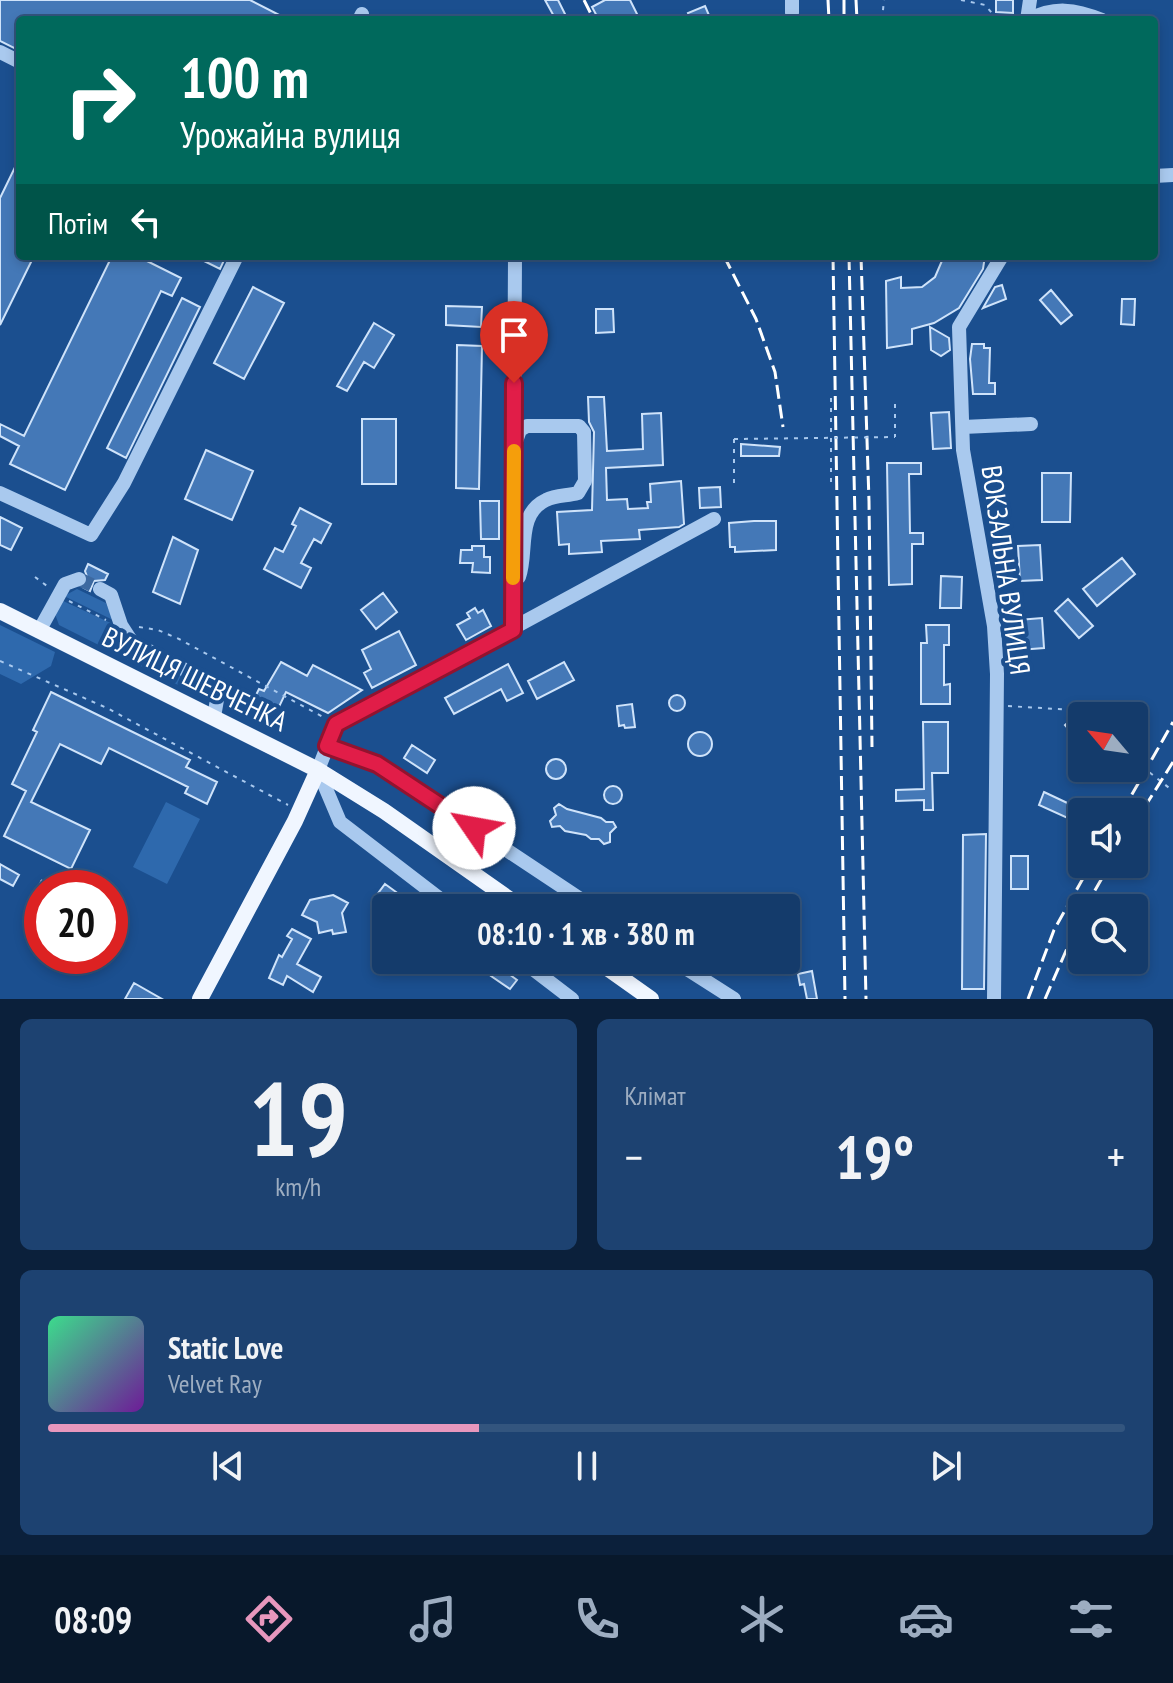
<!DOCTYPE html>
<html lang="uk">
<head>
<meta charset="utf-8">
<style>
  :root { --surface:#143b6b; --page:#1d4271; --text:#f1f3f6; --muted:#9dadc1; --line:#33557e; --accent:#e797bd }
  body { margin:0; font-family:"PT Sans Narrow",sans-serif; background:var(--page); color:var(--text); height:100vh; display:flex; flex-direction:column; font-size:30px; white-space:nowrap }
  * { box-sizing:border-box; margin:0 }
  p { font-size:26px; color:var(--muted) }
  .icon { flex:none; width:44px; height:44px; fill:none; stroke:currentColor; stroke-width:2; stroke-linecap:round; stroke-linejoin:round }
  .map { position:relative; height:999px; overflow:hidden }
  .drawer { display:flex; flex-direction:column; gap:20px; padding:20px; background:#0b203b; flex:1 }
  .drawer>* { flex:none }
  .top-card { position:absolute; left:16px; top:16px; width:1142px; height:244px; border-radius:8px; box-shadow:0 4px 12px #0003,0 0 0 2px var(--line); background:#00695c; color:#fff; overflow:hidden }
  .needle { width:52px; rotate:299deg }
  .tools { position:absolute; left:1068px; top:702px; display:grid; gap:16px }
  .tools a { display:grid; place-items:center; width:80px; height:80px; border-radius:8px; background:var(--surface); box-shadow:0 4px 12px #0003,0 0 0 2px var(--line); font-size:40px }
  .speed { position:absolute; left:24px; top:870px; display:flex; gap:16px; font-size:40px; font-weight:700; text-align:center }
  .speed>* { display:grid; place-content:center; width:104px; height:104px; border-radius:50%; background:var(--surface); box-shadow:0 4px 12px #0003,0 0 0 2px var(--line); line-height:1 }
  .speed .limit { border:12px solid #d22; background:#fff; color:#111 }
  .pin { position:absolute; display:grid; place-items:center; width:68px; height:68px; color:#fff; margin:-82px -34px; border-radius:50% 50% 50% 0; rotate:-45deg; box-shadow:0 0 8px #0007 }
  .pin .icon { rotate:45deg }
  .me { position:absolute; width:88px; margin:-44px; rotate:303deg; stroke-linejoin:round; filter:drop-shadow(0 0 6px #0008) }
  .turn { display:flex; align-items:center; gap:28px; height:168px; padding:0 32px; font-size:36px }
  .turn .icon { width:104px; height:104px; stroke-width:2.5 }
  .turn b { display:block; font-size:56px; line-height:68px }
  .then { display:flex; align-items:center; height:76px; padding:0 32px; background:#0003; gap:16px; font-size:30px }
  .big { font-size:60px; font-weight:700; line-height:1.1 }
  .drawer .widget { flex:1; display:flex; flex-direction:column; justify-content:center; gap:12px; min-width:0; padding:0 28px; border-radius:12px; background:var(--page) }
  .drawer .dial { align-items:center; gap:0 }
  .dial b { font-size:104px; line-height:1 }
  .song { display:flex; align-items:center; gap:24px }
  .cover { width:96px; height:96px; border-radius:12px; background:linear-gradient(135deg,hsl(150 70% 55%),hsl(280 70% 35%)) }
  .played { height:8px; border-radius:4px; background:linear-gradient(90deg,var(--accent) 40%,var(--line) 40%) }
  .keys { display:flex; justify-content:space-around; direction:ltr }
  .heat { display:flex; justify-content:space-between; align-items:center; font-size:44px; direction:ltr }
  .drawer .tiles { flex:1; display:grid; gap:20px; grid-template-columns:1fr 1fr }
  .widget:last-child { grid-column:span 2 }
  .trip { position:absolute; left:372px; top:894px; width:428px; height:80px; border-radius:8px; background:var(--surface); box-shadow:0 4px 12px #0003,0 0 0 2px var(--line); font-weight:700; line-height:80px; text-align:center }
  .tab-bar { display:flex; height:128px; justify-content:space-around; align-items:center; background:#08182b; color:var(--muted) }
  .tab-bar .icon { width:56px; height:56px }
  .tab-bar .on { color:var(--accent) }
  .tab-bar b { font-size:36px; color:var(--text) }
  .map>svg:first-child { display:block }
  .green { fill:#2e69ad }
  .building { fill:#4478b7; stroke:#cfe3fa; stroke-width:2 }
  .lines { fill:none; stroke-linecap:round; stroke-linejoin:round }
  .minor-tunnel { stroke:#3d69a0; stroke-width:14; stroke-dasharray:14 7; stroke-linecap:butt }
  .path { stroke:#a9c9ee; stroke-width:2; stroke-dasharray:4 6; stroke-linecap:butt }
  .minor { stroke:#a9c9ee; stroke-width:14 }
  .major { stroke:#f0f6ff; stroke-width:16 }
  .rail { stroke:#fff; stroke-width:3; stroke-dasharray:14 6; stroke-linecap:butt }
  .path-bridge { stroke:#a9c9ee; stroke-width:2; stroke-dasharray:4 6; stroke-linecap:butt }
  .route-casing { stroke:#92132f; stroke-width:20 }
  .route { stroke:#e11d48; stroke-width:14 }
  .slow { stroke:#f59e0b; stroke-width:14 }
  .labels { text-anchor:middle; stroke-width:8; stroke-linejoin:round; paint-order:stroke }
  .street-label { font-size:28px; fill:#fff; stroke:#1b4f8f }
</style>
</head>
<body>
<div class="map">
<svg width="1173" height="999" viewBox="0 0 1173 999">
  <rect width="100%" height="100%" fill="#1b4f8f"/>
  <!-- green -->
  <path class="green" d="M77,589L106,603L113,620L64,596Z
    M61,600L115,625L212,690L211,697L208,699L200,696L59,625L55,614Z
    M0,625L55,652L51,666L21,684L0,674Z
    M166,802L200,819L167,884L133,867Z"/>
  <!-- building -->
  <path class="building" d="M0,0H250L289,20H20V51L0,41Z
    M545,0H558L568,20H556Z
    M605,0H630L640,20H599L592,7Z
    M996,0H1013V13L996,12Z
    M705,6L711,20H691L688,13Z
    M20,157V256H34L0,325V198Z
    M112,256H137L181,278L172,296L161,291L65,490L10,464L19,446L0,436V424L24,436Z
    M194,256H226L220,269Z
    M944,256H985L983,269L959,308L934,323L912,329V344L887,348L886,281L901,277V288L922,287L935,277Z
    M1002,285L1006,299L983,308L995,287Z
    M253,287L284,303L244,379L214,363Z
    M1051,290L1072,315L1061,324L1040,300Z
    M182,298L200,307L126,458L107,448Z
    M1122,299H1135L1134,325L1121,324Z
    M446,306L482,307L481,327L446,325Z
    M596,309H613L614,332L596,333Z
    M374,323L394,335L374,368L364,362L347,391L337,386Z
    M930,327L949,338L950,350L941,356L931,350Z
    M972,344H984V348H990L989,383H995V394H973L970,359Z
    M457,345L482,346L479,489L456,488Z
    M588,397H604L607,451L643,449L642,414L661,413L663,465L606,468L607,500L627,499L628,509L648,508L647,502H651L650,484L681,481L684,524L679,527L639,530L640,539L601,541L602,552L569,554V544L559,545L557,512L592,510L594,432L589,422Z
    M949,412L951,448L933,449L931,413Z
    M362,419H396V484H362Z
    M741,444L780,447L779,456H741Z
    M206,450L253,471L232,520L185,499Z
    M887,463H921V474H909L910,533H923V544H912V584L889,585Z
    M1042,473H1071L1070,522H1042Z
    M720,487L721,507L700,508L699,488Z
    M480,501H499V539H481Z
    M300,508L331,524L321,543L314,539L301,563L311,568L301,588L264,569L275,548L283,552L296,526L292,524Z
    M0,517L22,528L11,550L0,545Z
    M754,521H776V550L735,552V547H730L729,523Z
    M173,537L198,550L180,604L153,592Z
    M1040,545L1042,580L1020,581L1018,546Z
    M472,546H484V557H490V573L472,572L473,563H460L461,550H472Z
    M1122,558L1135,574L1097,606L1083,589Z
    M88,564L108,574L105,580L94,581L90,591L84,588L89,582L85,571Z
    M941,576L962,577L961,608H940Z
    M383,593L397,612L376,629L361,610Z
    M1068,599L1093,626L1079,638L1055,611Z
    M475,608L478,613L483,610L491,626L466,640L457,625L470,618L467,613Z
    M1042,618L1044,648L1019,650L1018,620Z
    M926,625H949V645H944V685L950,684V704H921V643H927Z
    M399,631L416,665L372,688L364,673L371,669L362,650Z
    M281,662L307,676L313,665L362,690L328,713L286,692L278,709L255,697L259,689L264,691Z
    M564,662L574,680L537,699L528,681Z
    M508,664L523,693L507,701L501,689L454,714L445,698Z
    M51,692L190,760L186,767L217,782L207,804L185,793L188,787L109,748L101,764L60,744L31,802L90,830L71,869L4,836L26,791L12,784L37,732L33,730Z
    M669 703a8 8 0 1 1 16 0a8 8 0 1 1-16 0Z
    M632,704L635,727L625,728L624,725L619,726L617,706Z
    M1082,710V745L1065,725Z
    M923,722H948V773H932L933,810H924V800L896,801V790L924,789Z
    M688 744a12 12 0 1 1 24 0a12 12 0 1 1-24 0Z
    M412,745L435,760L427,773L404,758Z
    M546 769a10 10 0 1 1 20 0a10 10 0 1 1-20 0Z
    M604 795a9 9 0 1 1 18 0a9 9 0 1 1-18 0Z
    M1044,792L1078,808L1072,820L1039,805Z
    M559,804L567,809L601,818L606,822H613L616,827L610,833V842L604,844L599,839H591L586,835L565,831L560,826L552,827L550,821L556,815L554,808Z
    M986,834L984,989H962L963,835Z
    M1011,856H1028V889H1011Z
    M0,864L19,875L13,886L0,879Z
    M42,880V921L25,911Z
    M385,884L418,908H384L373,900Z
    M333,895L348,903L342,913L346,932L333,934L332,930L319,933L317,922L302,915L310,900Z
    M292,929L311,939L297,964L321,977L313,992L287,976L283,985L269,978L279,955L282,957L292,939L287,936Z
    M498,966L517,980L510,989L491,976Z
    M812,971L817,999H807L804,984L800,985L798,974Z
    M134,983L162,999H125Z"/>
  <g class="lines">
    <!-- minor-tunnel -->
    <path class="minor-tunnel" d="M79,579L100,589"/>
    <!-- path -->
    <path class="path" d="M961,0L985,5L997,19L1014,20
      M805,15L839,20
      M882,20L884,0
      M831,398V482
      M895,404V437
      M734,439V485
      M35,577L47,586
      M69,601L106,620
      M139,627L158,630L179,639L323,717
      M0,661L107,708L288,805
      M1008,706L1088,711L1093,716
      M1134,760L1173,791"/>
    <!-- minor -->
    <path class="minor" d="M792,13V0
      M359,20L362,14
      M1027,20L1030,0
      M1028,20C1054,6 1075,9 1102,20
      M0,52L20,62
      M1154,176L1173,175
      M963,427L1031,424
      M516,441L520,430L527,426H579L584,432L585,481L578,493C567,496 556,495 546,500C516,514 528,552 519,577
      M0,493L91,535L124,483L237,256
      M100,589L111,595L121,625L132,642L219,688L214,717
      M513,630L515,256
      M39,631L65,584L79,579
      M327,746L377,764L594,908
      M452,908L340,822L318,770L336,724L714,519
      M521,960L572,999
      M673,960L734,999
      M994,999L997,674L994,626L963,450L959,327L1002,256"/>
    <!-- major -->
    <path class="major" d="M0,611L318,770L384,811L522,908
      M596,960L651,999
      M200,999L295,821L318,770"/>
    <!-- rail -->
    <path class="rail" d="M584,0L594,20
      M828,0L829,20
      M844,0V20
      M856,0L857,20
      M724,256L756,319L775,372L783,427
      M833,256L845,999
      M849,256L866,999
      M861,256L869,501L872,747
      M1122,812L1173,722
      M1134,824L1173,762
      M1085,908L1110,864
      M1028,999L1054,930L1091,864
      M1045,999L1082,914"/>
    <!-- path-bridge -->
    <path class="path-bridge" d="M734,439L895,437"/>
  </g>
  <g class="lines">
    <!-- route casing -->
    <g class="route-casing">
      <path id="route" d="M474,828L377,764L327,746L336,724L513,630L514,383"/>
    </g>
    <!-- route -->
    <use href="#route" class="route"/>
    <!-- slow -->
    <path class="slow" d="M513,578L514,451"/>
  </g>
  <g class="labels">
    <!-- street labels -->
    <g class="street-label">
      <text transform="translate(1006 570) rotate(82)" y="10">ВОКЗАЛЬНА ВУЛИЦЯ</text>
      <text transform="translate(195 679) rotate(26)" y="10">ВУЛИЦЯ ШЕВЧЕНКА</text>
    </g>
  </g>
</svg>
<div class="tools">
<a><svg class="needle" viewBox="-14 -14 28 28"><path d="M0-13l5 13h-10z" fill="#e53935"/><path d="M0 13l5-13h-10z" fill="#9dadc1"/></svg></a>
<a><svg class="icon" aria-label="sound" viewBox="0 0 24 24"><path d="M4 9h4l5-4v14l-5-4H4zM17 9q2 3 0 6"/></svg></a>
<a><svg class="icon" aria-label="search" viewBox="0 0 24 24"><circle cx="10" cy="10" r="6"/><path d="M15 15l6 6"/></svg></a>
</div>
<div class="speed"><div class="limit">20</div></div>
<div class="pin" style="left:514px;top:383px;background:#d93025"><svg class="icon" aria-label="arrive" viewBox="0 0 24 24"><path d="M6 21V4h12l-3 4 3 4H6"/></svg></div>
<svg class="me" style="left:474px;top:828px" viewBox="-20 -20 40 40"><circle r="19" fill="#fff"/><path d="M0-13L10 11 0 6-10 11z" fill="#e11d48"/></svg>
<div class="trip">08:10 · 1 хв · 380 m</div>
<div class="top-card">
<div class="turn"><svg class="icon" aria-label="right" viewBox="0 0 24 24"><path d="M7 20v-9h11M14 6l5 5-5 5"/></svg><div><b>100 m</b>Урожайна вулиця</div></div>
<div class="then">Потім<svg class="icon" aria-label="left" viewBox="0 0 24 24"><path d="M17 20v-9H6M10 6l-5 5 5 5"/></svg></div>
</div>
</div>
<section class="drawer">
<div class="tiles">
<div class="widget dial"><b>19</b><p>km/h</p></div>
<div class="widget"><p>Клімат</p>
<div class="heat"><a>−</a><b class="big">19°</b><a>+</a></div>
</div>
<div class="widget">
<div class="song"><i class="cover"></i><div><b>Static Love</b><p>Velvet Ray</p></div></div>
<div class="played"></div>
<div class="keys"><svg class="icon" aria-label="previous" viewBox="0 0 24 24"><path d="M18 5L8 12l10 7zM5 5v14"/></svg><svg class="icon" aria-label="pause" viewBox="0 0 24 24"><path d="M8 5v14M16 5v14"/></svg><svg class="icon" aria-label="next" viewBox="0 0 24 24"><path d="M6 5l10 7-10 7zM19 5v14"/></svg></div>
</div>
</div>
</section>
<nav class="tab-bar">
<b>08:09</b>
<svg class="icon on" aria-label="directions" viewBox="0 0 24 24"><path d="M12 3l9 9-9 9-9-9zM9 14v-3h6M13 9l2 2-2 2"/></svg>
<svg class="icon" aria-label="music" viewBox="0 0 24 24"><path d="M9 18V5l10-2v13"/><circle cx="6" cy="18" r="3"/><circle cx="16" cy="16" r="3"/></svg>
<svg class="icon" aria-label="phone" viewBox="0 0 24 24"><path d="M5 4h4l2 5-3 2q2 4 5 5l2-3 5 2v4C11 20 4 13 5 4z"/></svg>
<svg class="icon" aria-label="climate" viewBox="0 0 24 24"><path d="M12 3v18M4 7l16 10M4 17L20 7"/></svg>
<svg class="icon" aria-label="car" viewBox="0 0 24 24"><path d="M5 17H2v-5l4-1 3-4h7l3 4 3 1v5h-3M9 17h6M6 11h13"/><circle cx="7" cy="17" r="2"/><circle cx="17" cy="17" r="2"/></svg>
<svg class="icon" aria-label="filters" viewBox="0 0 24 24"><path d="M4 7h16M4 17h16"/><circle cx="9" cy="7" r="2"/><circle cx="15" cy="17" r="2"/></svg>
</nav>
</body>
</html>
